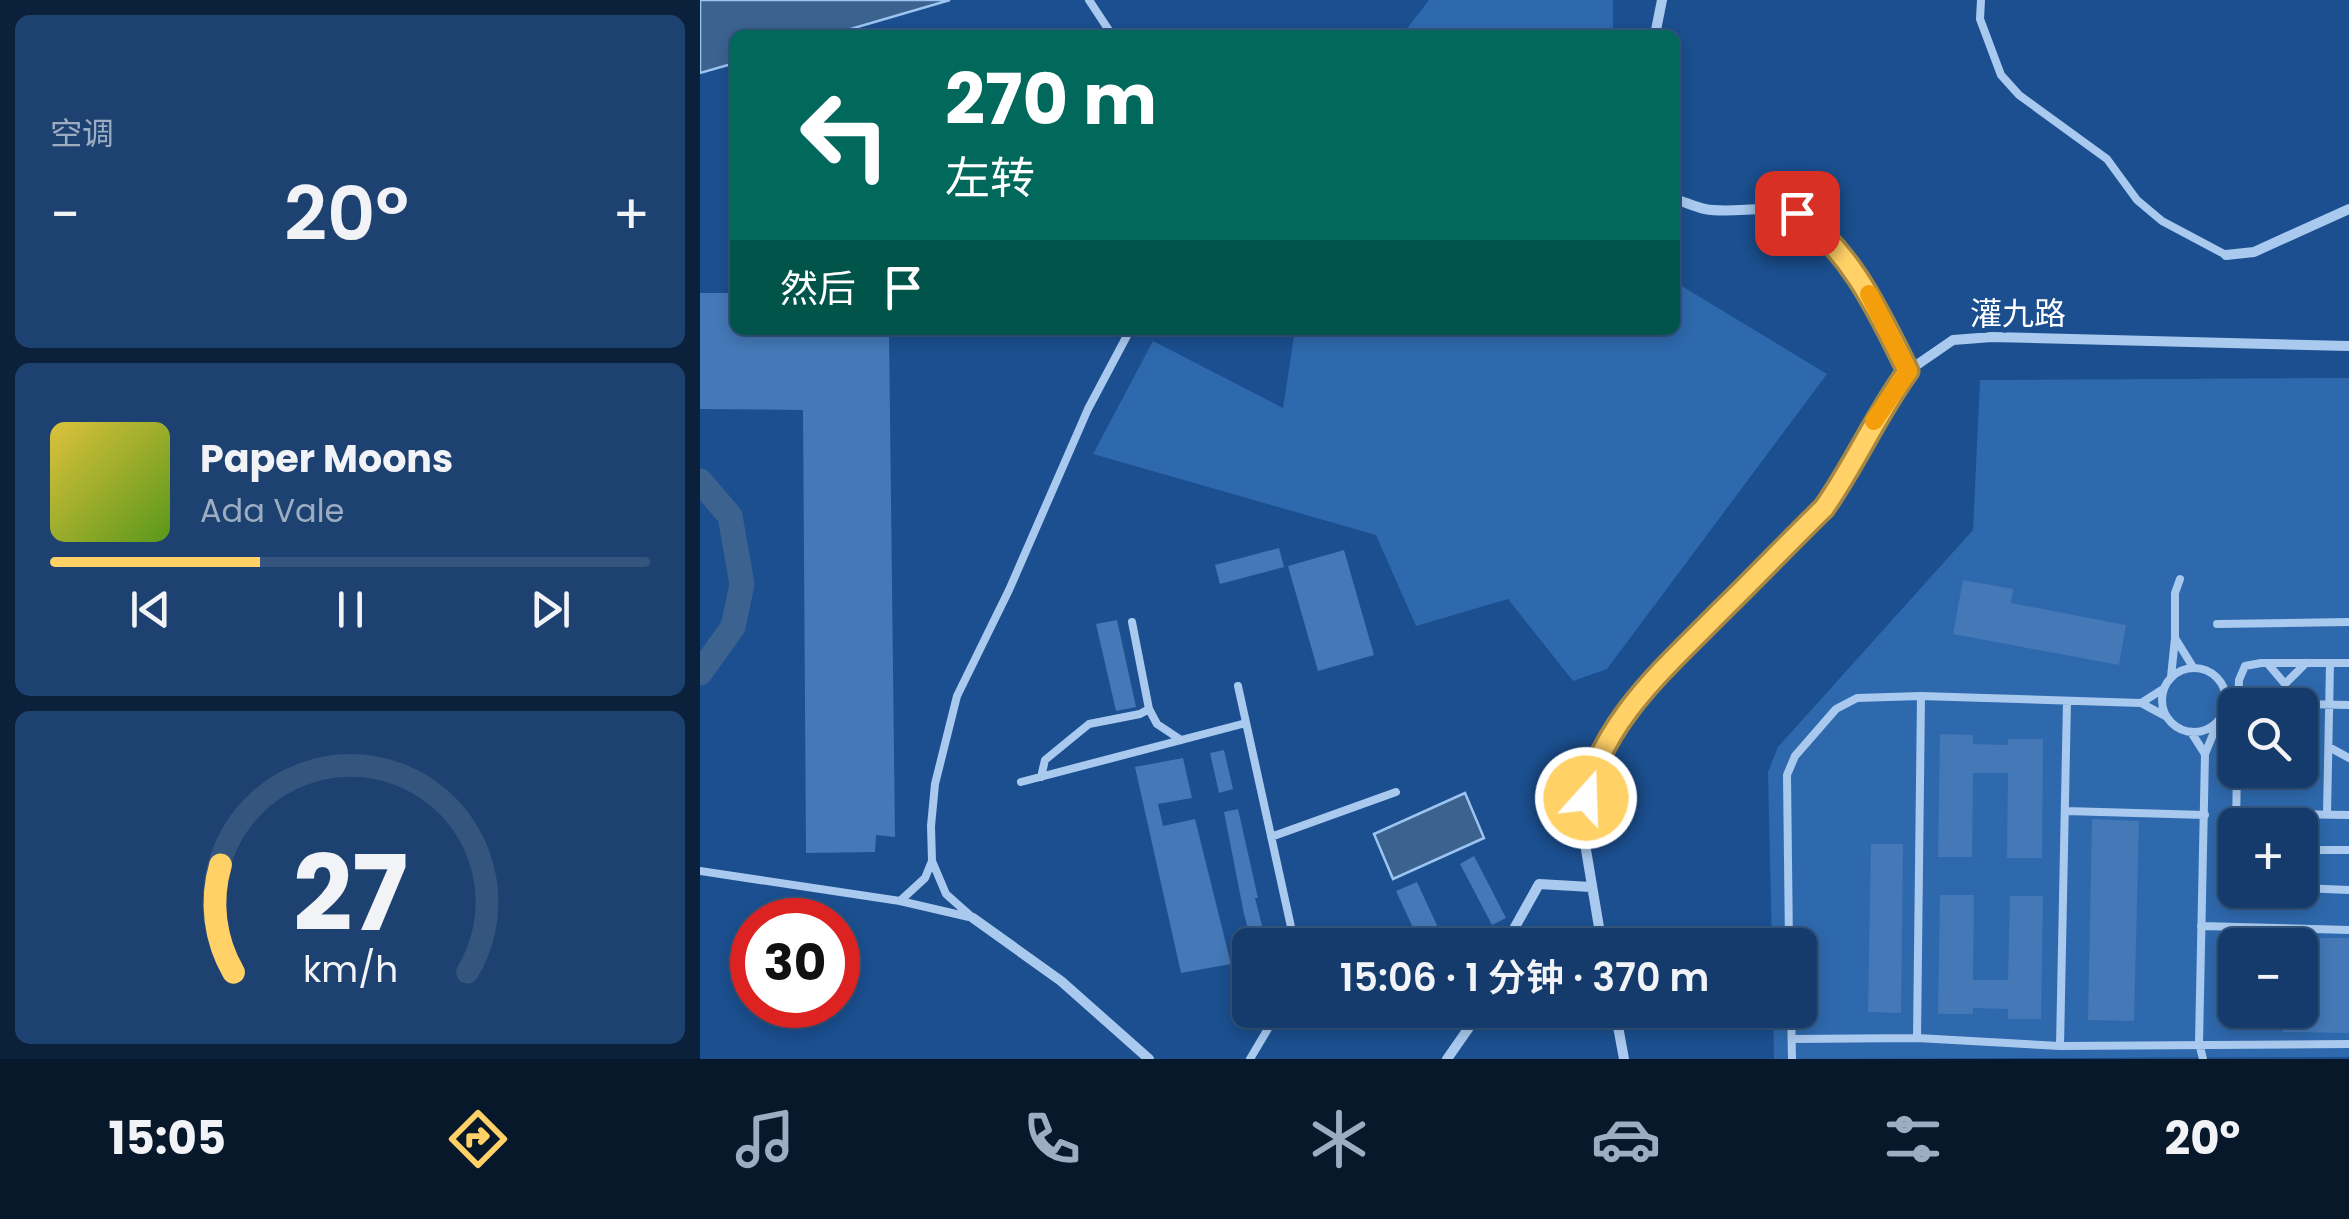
<!DOCTYPE html>
<html lang="zh">
<head>
<meta charset="utf-8">
<style>
  :root { --surface:#143b6b; --page:#1d4271; --text:#f1f3f6; --muted:#9dadc1; --line:#33557e; --accent:#ffd166 }
  body { margin:0; font-family:Poppins,"Noto Sans SC",sans-serif; background:var(--page); color:var(--text); height:100vh; display:flex; flex-direction:column; font-size:38px; white-space:nowrap }
  * { box-sizing:border-box; margin:0 }
  p { font-size:32px; color:var(--muted) }
  .icon { flex:none; width:55px; height:55px; fill:none; stroke:currentColor; stroke-width:2; stroke-linecap:round; stroke-linejoin:round }
  .map { position:relative; flex:1; overflow:hidden }
  .side { display:flex; flex-direction:column; gap:15px; padding:15px; background:#0b203b; width:700px }
  .side>* { flex:none }
  .banner { position:absolute; left:30px; top:30px; width:950px; height:305px; border-radius:15px; box-shadow:0 5px 15px #0003,0 0 0 2px var(--line); background:#00695c; color:#fff; overflow:hidden }
  .controls { position:absolute; left:1518px; top:688px; display:grid; gap:20px }
  .controls a { display:grid; place-items:center; width:100px; height:100px; border-radius:15px; background:var(--surface); box-shadow:0 5px 15px #0003,0 0 0 2px var(--line); font-size:50px }
  .speed { position:absolute; left:30px; top:898px; display:flex; gap:20px; font-size:50px; font-weight:700; text-align:center }
  .speed>* { display:grid; place-content:center; width:130px; height:130px; border-radius:50%; background:var(--surface); box-shadow:0 5px 15px #0003,0 0 0 2px var(--line); line-height:1 }
  .speed .limit { border:15px solid #d22; background:#fff; color:#111 }
  .pin { position:absolute; display:grid; place-items:center; width:85px; height:85px; color:#fff; margin:-42px; border-radius:20px; box-shadow:0 5px 15px #0006 }
  .me { position:absolute; width:110px; margin:-55px; rotate:20deg; stroke-linejoin:round; filter:drop-shadow(0 0 8px #0008) }
  .turn { display:flex; align-items:center; gap:35px; height:210px; padding:0 50px; font-size:45px }
  .turn .icon { width:130px; height:130px; stroke-width:2.5 }
  .turn b { display:block; font-size:70px; line-height:85px }
  .then { display:flex; align-items:center; height:95px; padding:0 50px; background:#0003; gap:20px; font-size:38px }
  .big { font-size:75px; font-weight:600; line-height:1.1 }
  .side .widget { flex:1; display:flex; flex-direction:column; justify-content:center; gap:15px; min-width:0; padding:0 35px; border-radius:15px; background:var(--page) }
  .side .dial { align-items:center; gap:0 }
  .dial svg { height:260px; overflow:visible; fill:none; stroke:var(--line); stroke-width:7; stroke-linecap:round; text-anchor:middle }
  .dial text { fill:var(--text); stroke:none }
  .song { display:flex; align-items:center; gap:30px }
  .cover { width:120px; height:120px; border-radius:15px; background:linear-gradient(135deg,hsl(50 70% 55%),hsl(90 70% 35%)) }
  .played { height:10px; border-radius:5px; background:linear-gradient(90deg,var(--accent) 35%,var(--line) 35%) }
  .keys { display:flex; justify-content:space-around; direction:ltr }
  .heat { display:flex; justify-content:space-between; align-items:center; font-size:55px; direction:ltr }
  .trip { position:absolute; left:532px; top:928px; width:585px; height:100px; border-radius:15px; background:var(--surface); box-shadow:0 5px 15px #0003,0 0 0 2px var(--line); font-weight:600; line-height:100px; text-align:center }
  .tabs { display:flex; height:160px; justify-content:space-around; align-items:center; background:#08182b; color:var(--muted) }
  .tabs .icon { width:70px; height:70px }
  .tabs .current { color:var(--accent) }
  .tabs b { font-size:45px; color:var(--text) }
  main { display:flex; flex:1; min-height:0 }
  .map>svg:first-child { display:block }
  .green { fill:#2e69ad; fill-rule:evenodd }
  .water { fill:#3c6290; stroke:#9cc4f0; stroke-width:2.5 }
  .lines { fill:none; stroke-linecap:round; stroke-linejoin:round }
  .river { stroke:#3c6290; stroke-width:25 }
  .building { fill:#4478b7 }
  .lane { stroke:#a9c9ee; stroke-width:8 }
  .street { stroke:#a9c9ee; stroke-width:10 }
  .route-casing { stroke:#a68842; stroke-width:25 }
  .route { stroke:#ffd166; stroke-width:18 }
  .slow { stroke:#f59e0b; stroke-width:18 }
  .labels { text-anchor:middle; stroke-width:10; stroke-linejoin:round; paint-order:stroke }
  .street-label { font-size:32px; fill:#fff; stroke:#1b4f8f }
</style>
</head>
<body>
<main>
<section class="side">
<div class="widget"><p>空调</p>
<div class="heat"><a>−</a><b class="big">20°</b><a>+</a></div>
</div>
<div class="widget">
<div class="song"><i class="cover"></i><div><b>Paper Moons</b><p>Ada Vale</p></div></div>
<div class="played"></div>
<div class="keys"><svg class="icon" aria-label="previous" viewBox="0 0 24 24"><path d="M18 5L8 12l10 7zM5 5v14"/></svg><svg class="icon" aria-label="pause" viewBox="0 0 24 24"><path d="M8 5v14M16 5v14"/></svg><svg class="icon" aria-label="next" viewBox="0 0 24 24"><path d="M6 5l10 7-10 7zM19 5v14"/></svg></div>
</div>
<div class="widget dial"><svg viewBox="0 0 100 80">
<path d="M14 69A42 42 0 1 1 86 69"/>
<path d="M14 69A42 42 0 0 1 10 36" stroke="#ffd166"/>
<text x="50" y="56" font-size="32" font-weight="700">27</text>
<text x="50" y="72" font-size="11">km/h</text>
</svg></div>
</section>
<div class="map">
<svg width="1649" height="1059" viewBox="0 0 1649 1059">
  <rect width="100%" height="100%" fill="#1b4f8f"/>
  <!-- green -->
  <path class="green" d="M729,0H913V35H702Z
    M975,282L1127,374L907,669L873,681L808,599L716,626L676,535L393,454L453,341L583,408L595,330H975Z
    M1649,378V1057L1074,1059L1073,1010H1100V945H1072L1068,772L1078,747L1273,530L1280,380ZM1535,705H1600V770H1535ZM1535,825H1600V890H1535ZM1535,945H1600V1010H1535Z"/>
  <!-- water -->
  <path class="water" d="M0,0H250L130,35H35V63L0,73Z
    M765,793L784,838L693,879L674,834Z"/>
  <g class="lines">
    <!-- river -->
    <path class="river" d="M0,481L30,516L42,584L33,627L0,673"/>
  </g>
  <!-- building -->
  <path class="building" d="M0,293H35V330H189L195,837L176,835L175,852L106,853L103,410L0,409Z
    M579,548L584,567L520,584L515,565Z
    M644,550L674,655L618,671L588,566Z
    M1263,580L1313,589L1311,603L1426,625L1419,665L1253,634Z
    M417,620L436,707L416,711L396,624Z
    M1240,734L1273,735V744L1308,745V739H1343L1342,858H1307L1308,773H1273L1272,857H1238Z
    M524,750L533,789L519,793L510,753Z
    M483,758L492,798L458,804L463,826L495,819L531,964L481,973L435,767Z
    M538,809L558,898H555L567,945H552L544,914L524,812Z
    M1392,819L1439,821L1434,1021L1388,1020Z
    M1171,844H1203L1201,1013L1168,1012Z
    M774,856L806,918L792,925L760,864Z
    M717,882L746,945H721L696,891Z
    M1240,895H1274L1273,980H1308L1310,896H1343L1341,1019H1308V1009L1273,1008V1014H1238Z
    M1600,938H1649V1033L1583,1032V1010H1600Z"/>
  <g class="lines">
    <!-- lane -->
    <path class="lane" d="M389,0L412,35
      M1281,0L1280,19L1301,75L1319,95L1407,159L1437,200L1462,221L1526,255
      M432,622L449,709L457,724L481,740
      M1517,624L1649,622
      M1475,638V593L1480,579
      M1568,664L1585,684L1606,663
      M1462 700a32 32 0 1 1 64 0a32 32 0 1 1-64 0Z
      M1471,677L1475,638L1493,667
      M538,686L595,945
      M1463,689L1441,703L1467,717
      M1538,703L1649,705
      M1538,705L1539,680L1545,666L1561,663H1649
      M1491,732L1505,754L1516,727
      M1629,747L1649,758
      M341,777L345,760L389,724L440,714L449,709
      M321,782L546,723
      M1366,811L1505,815
      M1536,813L1649,815
      M1627,814L1630,663
      M1536,825L1537,770
      M571,837L696,792
      M1600,850H1649
      M0,871L200,901L269,917
      M1600,888L1649,890
      M200,901L225,878L232,861
      M273,918L246,894L232,861L231,826L235,784L257,696L309,590L388,409L430,330
      M1501,926L1649,930
      M684,945L706,936
      M1089,945L1087,775L1095,756L1136,709L1157,698L1221,696L1441,703
      M1091,1010L1092,1059
      M1217,1038L1221,696
      M1092,1039L1217,1038L1360,1046L1649,1044
      M1360,1046L1367,701
      M550,1059L579,1010
      M1503,1059L1499,1043L1505,754"/>
    <!-- street -->
    <path class="street" d="M955,35L962,0
      M975,199C985,202 995,207 1005,209C1030,214 1057,206 1082,210C1141,219 1184,323 1208,371
      M1526,255L1554,252L1649,209
      M273,918L361,981L449,1059
      M805,945L839,884L891,887
      M902,945L881,820L890,775L908,738L948,685L1124,508L1142,483L1180,410L1208,371L1253,340L1292,337L1649,346
      M915,1010L924,1059
      M747,1059L768,1029L776,1010"/>
  </g>
  <g class="lines">
    <!-- route casing -->
    <g class="route-casing">
      <path id="route" d="M886,798C902,721 967,666 1020,612C1055,578 1089,542 1124,508C1155,464 1176,415 1208,371C1179,313 1152,252 1097,213"/>
    </g>
    <!-- route -->
    <use href="#route" class="route"/>
    <!-- slow -->
    <path class="slow" d="M1169,294L1208,371L1174,421"/>
  </g>
  <g class="labels">
    <!-- street labels -->
    <g class="street-label">
      <text x="1318" y="325">灌九路</text>
    </g>
  </g>
</svg>
<div class="controls">
<a><svg class="icon" aria-label="search" viewBox="0 0 24 24"><circle cx="10" cy="10" r="6"/><path d="M15 15l6 6"/></svg></a>
<a>+</a>
<a>−</a>
</div>
<div class="speed"><div class="limit">30</div></div>
<div class="pin" style="left:1097px;top:213px;background:#d93025"><svg class="icon" aria-label="arrive" viewBox="0 0 24 24"><path d="M6 21V4h12l-3 4 3 4H6"/></svg></div>
<svg class="me" style="left:886px;top:798px" viewBox="-20 -20 40 40"><circle r="17" fill="#ffd166" stroke="#fff" stroke-width="3"/><path d="M0-11L8 9 0 5-8 9z" fill="#fff"/></svg>
<div class="trip">15:06 · 1 分钟 · 370 m</div>
<div class="banner">
<div class="turn"><svg class="icon" aria-label="left" viewBox="0 0 24 24"><path d="M17 20v-9H6M10 6l-5 5 5 5"/></svg><div><b>270 m</b>左转</div></div>
<div class="then">然后<svg class="icon" aria-label="arrive" viewBox="0 0 24 24"><path d="M6 21V4h12l-3 4 3 4H6"/></svg></div>
</div>
</div>
</main>
<nav class="tabs">
<b>15:05</b>
<svg class="icon current" aria-label="directions" viewBox="0 0 24 24"><path d="M12 3l9 9-9 9-9-9zM9 14v-3h6M13 9l2 2-2 2"/></svg>
<svg class="icon" aria-label="music" viewBox="0 0 24 24"><path d="M9 18V5l10-2v13"/><circle cx="6" cy="18" r="3"/><circle cx="16" cy="16" r="3"/></svg>
<svg class="icon" aria-label="phone" viewBox="0 0 24 24"><path d="M5 4h4l2 5-3 2q2 4 5 5l2-3 5 2v4C11 20 4 13 5 4z"/></svg>
<svg class="icon" aria-label="climate" viewBox="0 0 24 24"><path d="M12 3v18M4 7l16 10M4 17L20 7"/></svg>
<svg class="icon" aria-label="car" viewBox="0 0 24 24"><path d="M5 17H2v-5l4-1 3-4h7l3 4 3 1v5h-3M9 17h6M6 11h13"/><circle cx="7" cy="17" r="2"/><circle cx="17" cy="17" r="2"/></svg>
<svg class="icon" aria-label="filters" viewBox="0 0 24 24"><path d="M4 7h16M4 17h16"/><circle cx="9" cy="7" r="2"/><circle cx="15" cy="17" r="2"/></svg>
<b>20°</b>
</nav>
</body>
</html>
